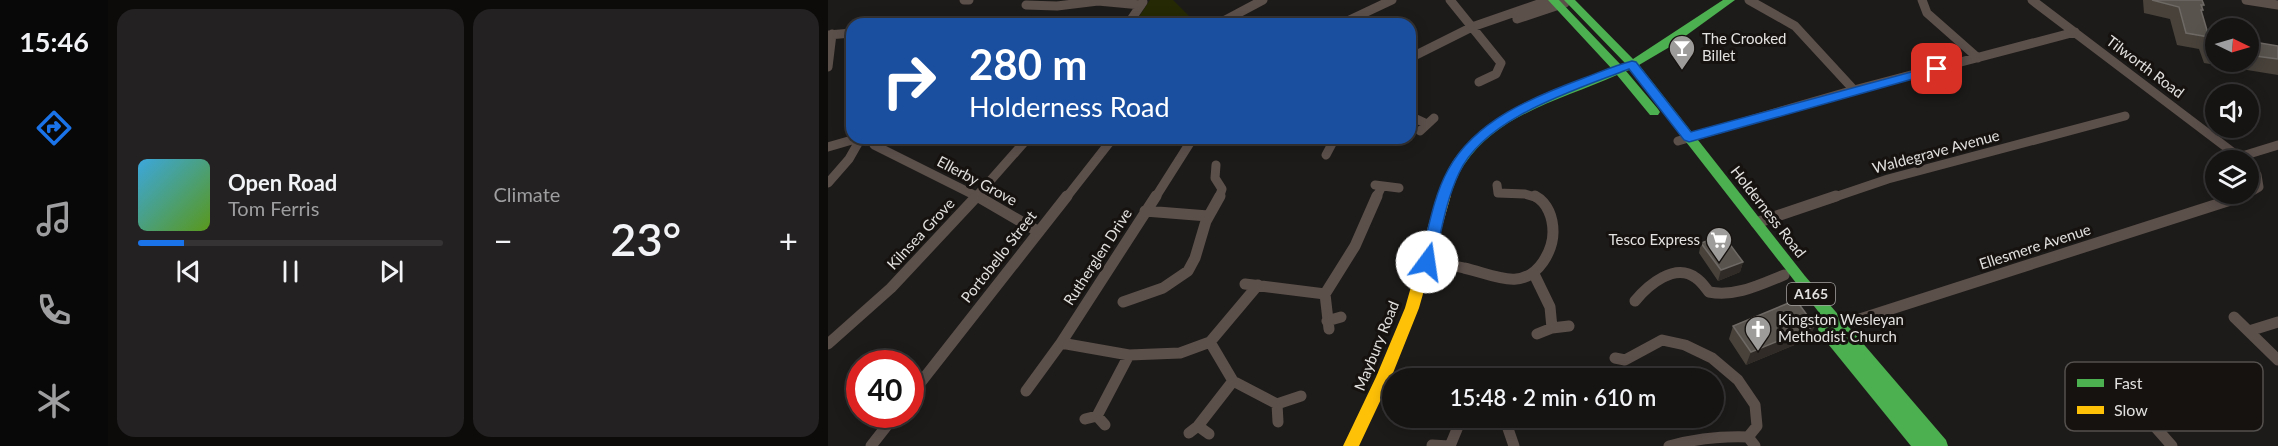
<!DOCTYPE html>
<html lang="en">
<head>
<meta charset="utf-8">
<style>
  :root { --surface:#161413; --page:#232121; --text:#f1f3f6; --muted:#9e9ea0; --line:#353333; --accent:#1a73e8 }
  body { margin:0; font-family:Lato,sans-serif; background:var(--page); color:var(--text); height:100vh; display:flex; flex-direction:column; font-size:22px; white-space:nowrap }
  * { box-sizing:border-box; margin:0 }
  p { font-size:20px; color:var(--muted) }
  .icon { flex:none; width:33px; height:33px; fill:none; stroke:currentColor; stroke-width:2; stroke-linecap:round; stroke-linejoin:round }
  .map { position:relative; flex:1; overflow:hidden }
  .details { display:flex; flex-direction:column; gap:9px; padding:9px; background:#0c0b0a; width:720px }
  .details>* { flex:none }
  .banner { position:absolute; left:18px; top:18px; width:570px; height:126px; border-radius:18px; box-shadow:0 3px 15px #0003,0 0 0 2px var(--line); background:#1a4fa0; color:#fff; overflow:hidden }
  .needle { width:39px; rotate:95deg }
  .fabs { position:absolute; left:1377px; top:18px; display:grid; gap:12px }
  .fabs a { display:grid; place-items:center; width:54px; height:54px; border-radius:50%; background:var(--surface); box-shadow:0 3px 15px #0003,0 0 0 2px var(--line); font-size:30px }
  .speed { position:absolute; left:18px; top:350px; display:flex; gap:12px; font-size:30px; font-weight:700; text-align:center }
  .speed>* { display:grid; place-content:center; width:78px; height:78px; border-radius:50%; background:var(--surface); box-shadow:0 3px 15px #0003,0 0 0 2px var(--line); line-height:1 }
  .speed .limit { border:9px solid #d22; background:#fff; color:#111 }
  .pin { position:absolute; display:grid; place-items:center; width:51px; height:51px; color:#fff; margin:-26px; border-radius:12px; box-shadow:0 3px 9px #0006 }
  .me { position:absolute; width:66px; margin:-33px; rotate:14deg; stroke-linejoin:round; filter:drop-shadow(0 0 4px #0008) }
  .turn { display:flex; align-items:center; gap:21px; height:126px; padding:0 24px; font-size:27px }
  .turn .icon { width:78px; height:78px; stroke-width:2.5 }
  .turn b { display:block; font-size:42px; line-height:51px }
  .big { font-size:45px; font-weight:600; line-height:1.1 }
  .details .widget { flex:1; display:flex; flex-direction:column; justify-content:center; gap:9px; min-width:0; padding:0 21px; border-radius:18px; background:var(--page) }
  .song { display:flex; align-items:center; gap:18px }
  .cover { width:72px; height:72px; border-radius:9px; background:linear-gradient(135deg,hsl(200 70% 55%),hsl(90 70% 35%)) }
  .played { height:6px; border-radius:3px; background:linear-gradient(90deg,var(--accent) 15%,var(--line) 15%) }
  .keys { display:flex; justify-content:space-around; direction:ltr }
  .heat { display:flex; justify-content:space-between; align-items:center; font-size:33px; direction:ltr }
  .details .tiles { flex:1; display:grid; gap:9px; grid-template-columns:repeat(2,1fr) }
  .trip { position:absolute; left:554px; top:368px; width:342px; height:60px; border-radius:30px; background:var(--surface); box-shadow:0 3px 15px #0003,0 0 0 2px var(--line); font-weight:600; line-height:60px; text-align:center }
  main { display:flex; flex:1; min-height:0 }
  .tab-bar { display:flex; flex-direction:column; width:108px; justify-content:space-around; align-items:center; background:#090808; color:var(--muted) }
  .tab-bar .icon { width:42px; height:42px }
  .tab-bar .on { color:var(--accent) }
  .tab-bar b { font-size:27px; color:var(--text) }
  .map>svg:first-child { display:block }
  .green { fill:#252a04 }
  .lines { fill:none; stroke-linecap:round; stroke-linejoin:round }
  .street-far1 { stroke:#5c504b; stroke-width:9 }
  .street { stroke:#5c504b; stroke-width:11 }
  .fast { fill:#4caf50; fill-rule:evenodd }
  .slow { fill:#ffc107; fill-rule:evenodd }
  .wall { fill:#48423b }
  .shaded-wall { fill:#302b26 }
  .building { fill:#58534d; stroke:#6e6964; stroke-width:1.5 }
  .route { fill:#1a73e8; stroke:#114b97; stroke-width:1.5 }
  .labels { text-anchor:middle; stroke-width:6; stroke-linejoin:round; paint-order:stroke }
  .shield { fill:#151210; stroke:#a5a3a1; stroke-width:1.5 }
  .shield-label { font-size:14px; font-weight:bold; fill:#e3e1df }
  .poi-label { font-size:15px; fill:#e3e1df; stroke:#151210; text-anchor:start }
  .street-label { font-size:15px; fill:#e3e1df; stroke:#151210 }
  .key { fill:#151210; stroke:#53504e; stroke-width:1.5 }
  .key-label { font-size:16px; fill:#e3e1df }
</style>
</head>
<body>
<main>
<nav class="tab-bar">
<b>15:46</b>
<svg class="icon on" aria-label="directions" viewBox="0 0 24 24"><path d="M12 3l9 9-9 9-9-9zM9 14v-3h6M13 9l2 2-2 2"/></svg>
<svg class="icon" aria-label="music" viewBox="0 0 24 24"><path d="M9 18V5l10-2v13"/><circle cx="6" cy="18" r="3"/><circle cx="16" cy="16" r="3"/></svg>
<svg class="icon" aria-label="phone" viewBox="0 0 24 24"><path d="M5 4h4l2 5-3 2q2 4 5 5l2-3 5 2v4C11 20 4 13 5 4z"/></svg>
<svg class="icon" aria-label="climate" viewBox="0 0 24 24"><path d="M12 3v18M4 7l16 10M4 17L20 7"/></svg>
</nav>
<section class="details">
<div class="tiles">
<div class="widget">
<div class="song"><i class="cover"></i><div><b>Open Road</b><p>Tom Ferris</p></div></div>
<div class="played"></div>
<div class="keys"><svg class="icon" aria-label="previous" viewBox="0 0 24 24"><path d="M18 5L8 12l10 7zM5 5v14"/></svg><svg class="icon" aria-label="pause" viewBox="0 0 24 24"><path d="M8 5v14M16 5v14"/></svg><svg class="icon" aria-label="next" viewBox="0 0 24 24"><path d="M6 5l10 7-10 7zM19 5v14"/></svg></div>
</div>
<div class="widget"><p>Climate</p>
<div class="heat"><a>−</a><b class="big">23°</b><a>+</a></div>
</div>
</div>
</section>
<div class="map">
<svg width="1450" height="446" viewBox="0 0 1450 446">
  <rect width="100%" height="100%" fill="#1d1b19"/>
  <!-- green -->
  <path class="green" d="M322,0H345L369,24H306Z"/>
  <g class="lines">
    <!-- street-far1 -->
    <path class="street-far1" d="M136,0H141
      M622,0L673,63L668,74L651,82
      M921,0L967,26L1026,90
      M1094,0L1099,13L1150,58
      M1204,0L1415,160
      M1418,0L1450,5
      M198,5L229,6L270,1L313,5
      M689,19L737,3
      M300,24L315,2
      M390,24L435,0
      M513,24L564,0
      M0,35L24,33
      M582,58L644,27L722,0
      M0,67L4,34
      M582,116L599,124
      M592,131L606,118
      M47,138L46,145L152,198
      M850,141L1026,90L1247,32
      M0,147L31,138
      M498,155L507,138
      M1411,157L1450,145
      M388,165L387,178L394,189L391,198
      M0,183L21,159L33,138
      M547,185L571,188
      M669,185L670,193L697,194L710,198
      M147,198L200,138
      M238,198L285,138
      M327,198L365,138
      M548,198L554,186
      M1004,198L1060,179L1297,116
      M1412,198L1431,187L1429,175L1420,165"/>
    <!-- street -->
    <path class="street" d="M149,196L211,232
      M317,211L380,216
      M928,223L1008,196
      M599,262C611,264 624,265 636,268C664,274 694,293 715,262C721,253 725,242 725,232C725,218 720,203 707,196
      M706,274L722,307L724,328
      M417,284L497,294
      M807,301C820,285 847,262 868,278C873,281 877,287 881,292C908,297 931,285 956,275
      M295,302L335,288L360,271L367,258L378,221L392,196
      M1406,317L1450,360
      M499,321L513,317
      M1007,327L1415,196
      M501,329L497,294L527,246L549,196
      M1421,331L1450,322
      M709,334L724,328L741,326
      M382,342L405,381L449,404
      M233,343L301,355L352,353L382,342L430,285
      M0,344L63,288L149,196
      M787,358L797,360L834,340L857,345L884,358L910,380L927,405L929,426L920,437
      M1277,370L1344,446
      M198,391L233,343L328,196
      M82,396L239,196
      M269,416L301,355
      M676,417L686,446
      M257,419L269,416L277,425
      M450,422L449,404L473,396
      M370,426L381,434
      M361,433L370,426L405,381
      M604,445L621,446
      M43,446L68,414
      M622,446L634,417
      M841,446C867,439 893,436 920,437L927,446"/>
    <!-- fast -->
    <path class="fast" d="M720,0H731L793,65L797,63L736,0H747L805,59L895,0H907L845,45L811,65L977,276L1118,440L1120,446H1083L992,334L990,329L992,324H1000L802,70L798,71L830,109L832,112L830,115H822L789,75C734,100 672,112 636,165C629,175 626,188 621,198H611L609,195C614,184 618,171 625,161C663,107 727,94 784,69Z"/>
    <!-- slow -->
    <path class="slow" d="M616,190L623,195L591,308L563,378L531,446H515L548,377L577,308L609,195Z"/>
  </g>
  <!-- wall -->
  <path class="wall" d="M1315,0H1374L1376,5L1374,8L1375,10L1373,13L1381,37L1382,35L1388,36V62H1420V41L1450,46V75L1376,63L1371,49L1349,45L1342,19L1316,13Z
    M297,138H316L311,145L301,144Z
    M873,243L915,262L912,272L890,281L871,253Z
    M905,326L981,339L918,365L901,339Z"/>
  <!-- shaded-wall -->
  <path class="shaded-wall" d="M308,138H316L311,145Z
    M915,262L912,272L890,281L893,270Z
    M987,326L981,339L918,365L923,352Z"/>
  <!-- building -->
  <path class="building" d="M1324,0H1374L1376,5H1373L1375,10H1373L1381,37L1358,33L1351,7Z
    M1382,35L1388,36V50H1387Z
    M1420,41L1450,46V59L1420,55Z
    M895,235L915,262L893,270L873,243Z
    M968,300L987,326L923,352L905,326Z"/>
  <!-- route -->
  <path class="route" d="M804,61L808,62L863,132L1109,65L1114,69L1113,71L861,142L856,140L801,69C748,90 657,117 631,173C618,200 613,233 606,262L604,266H594L592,262C600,232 605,197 620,170C647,120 705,97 756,78C772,72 788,65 804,61Z"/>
  <!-- icons -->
  <defs>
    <g id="bar-pin" transform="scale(1.35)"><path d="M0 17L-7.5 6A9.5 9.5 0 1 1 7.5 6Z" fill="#9e9c9a" stroke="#151210"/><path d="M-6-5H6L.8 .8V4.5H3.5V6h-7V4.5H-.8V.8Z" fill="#fff"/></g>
    <g id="supermarket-pin" transform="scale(1.35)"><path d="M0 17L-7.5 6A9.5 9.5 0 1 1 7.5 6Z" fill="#9e9c9a" stroke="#151210"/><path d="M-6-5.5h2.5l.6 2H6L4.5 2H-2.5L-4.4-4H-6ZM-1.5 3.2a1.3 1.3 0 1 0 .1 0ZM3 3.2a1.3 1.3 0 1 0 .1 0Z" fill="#fff"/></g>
    <g id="church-pin" transform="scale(1.35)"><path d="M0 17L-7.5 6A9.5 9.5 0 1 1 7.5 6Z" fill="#9e9c9a" stroke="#151210"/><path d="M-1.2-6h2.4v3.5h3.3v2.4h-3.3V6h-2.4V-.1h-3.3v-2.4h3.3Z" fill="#fff"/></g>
  </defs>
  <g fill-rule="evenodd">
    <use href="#bar-pin" x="854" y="48"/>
    <use href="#supermarket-pin" x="891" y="240"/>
    <use href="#church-pin" x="930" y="329"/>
  </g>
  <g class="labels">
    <!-- shield labels -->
    <rect class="shield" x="959" y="283" width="48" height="22" rx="4.5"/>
    <g class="shield-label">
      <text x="983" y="299">A165</text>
    </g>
    <!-- poi labels -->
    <g class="poi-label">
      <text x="874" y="44">The Crooked<tspan x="874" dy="17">Billet</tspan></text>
      <text x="872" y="245" text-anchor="end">Tesco Express</text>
      <text x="950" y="325">Kingston Wesleyan<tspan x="950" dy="17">Methodist Church</tspan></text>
    </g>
    <!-- street labels -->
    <g class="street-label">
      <text transform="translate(1317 67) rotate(37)" y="5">Tilworth Road</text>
      <text transform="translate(1108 152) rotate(-15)" y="5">Waldegrave Avenue</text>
      <text transform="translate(149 181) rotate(28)" y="5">Ellerby Grove</text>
      <text transform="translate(940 212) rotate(52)" y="5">Holderness Road</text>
      <text transform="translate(93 234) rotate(-47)" y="5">Kilnsea Grove</text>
      <text transform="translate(1207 247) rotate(-18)" y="5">Ellesmere Avenue</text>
      <text transform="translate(171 257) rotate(-52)" y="5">Portobello Street</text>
      <text transform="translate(270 257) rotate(-57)" y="5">Rutherglen Drive</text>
      <text transform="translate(549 346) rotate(-68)" y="5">Maybury Road</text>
    </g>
  </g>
  <!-- legend -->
  <rect x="1237" y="362" width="198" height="69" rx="9" class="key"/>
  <rect x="1249" y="379" width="27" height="8" fill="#4caf50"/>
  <rect x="1249" y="406" width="27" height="8" fill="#ffc107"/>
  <g class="key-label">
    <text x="1286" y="389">Fast</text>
    <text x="1286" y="416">Slow</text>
  </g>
</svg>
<div class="fabs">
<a><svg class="needle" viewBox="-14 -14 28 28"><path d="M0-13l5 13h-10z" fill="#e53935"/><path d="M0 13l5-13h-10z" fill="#9e9ea0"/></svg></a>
<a><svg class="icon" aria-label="sound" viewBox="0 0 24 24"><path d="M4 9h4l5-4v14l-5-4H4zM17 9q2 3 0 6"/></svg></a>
<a><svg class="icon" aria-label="layers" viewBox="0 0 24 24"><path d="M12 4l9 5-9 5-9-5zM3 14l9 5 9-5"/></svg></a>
</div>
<div class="speed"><div class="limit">40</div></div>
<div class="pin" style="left:1109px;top:69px;background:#d93025"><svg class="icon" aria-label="arrive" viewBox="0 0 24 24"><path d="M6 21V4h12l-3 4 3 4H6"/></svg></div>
<svg class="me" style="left:599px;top:262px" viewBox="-20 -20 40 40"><circle r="19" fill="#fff"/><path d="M0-13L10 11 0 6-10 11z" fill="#1a73e8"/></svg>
<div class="trip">15:48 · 2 min · 610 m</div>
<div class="banner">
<div class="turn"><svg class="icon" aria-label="right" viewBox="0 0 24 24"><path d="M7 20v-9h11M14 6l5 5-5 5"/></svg><div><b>280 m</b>Holderness Road</div></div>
</div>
</div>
</main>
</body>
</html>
